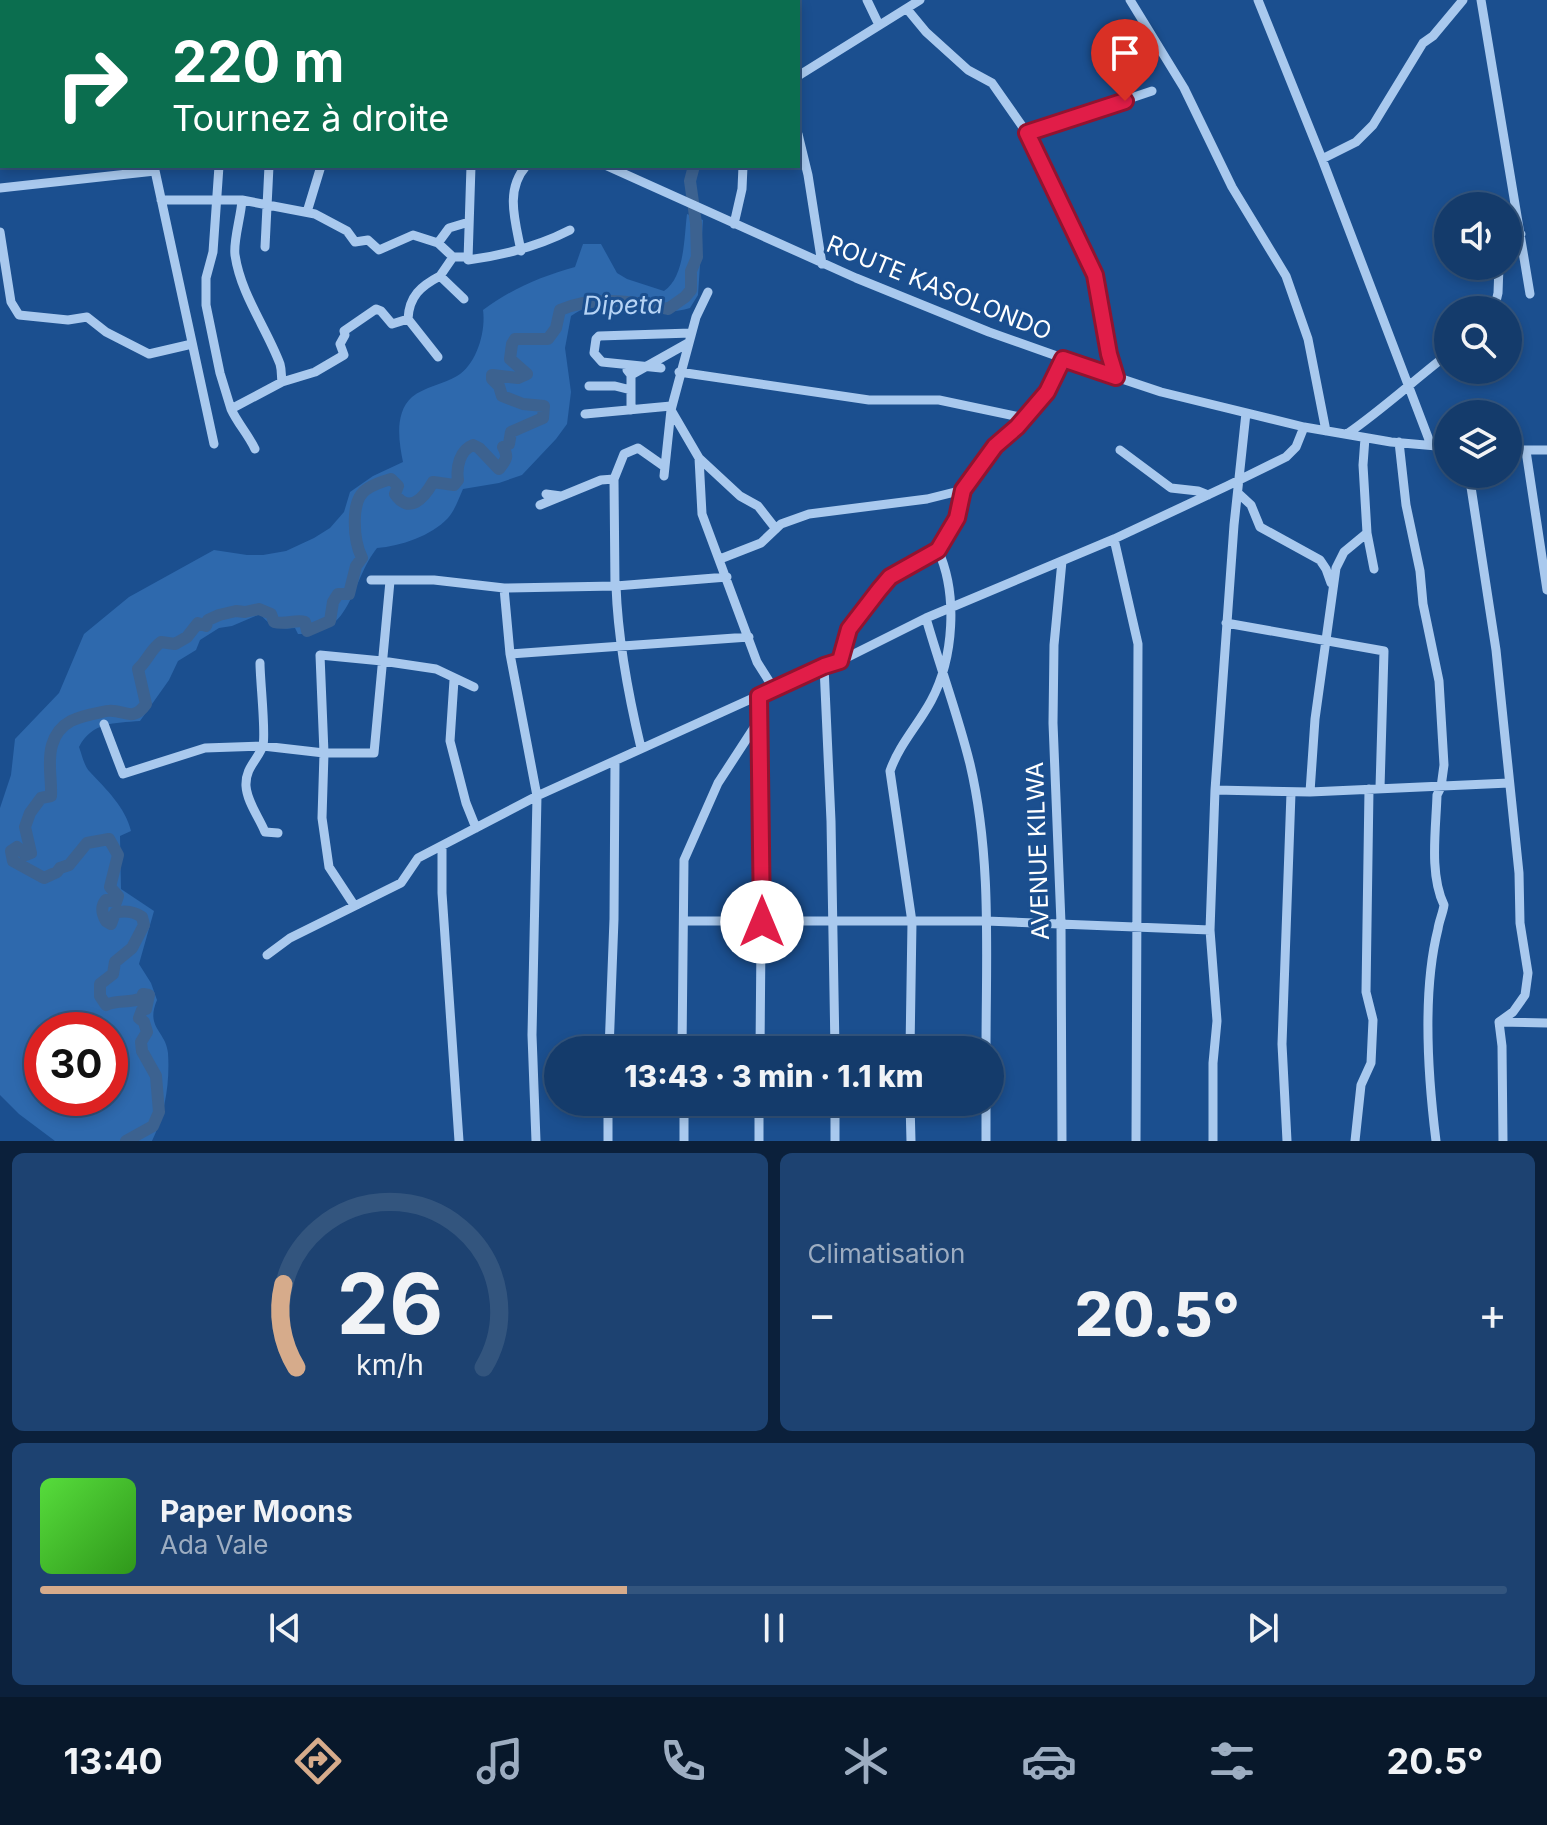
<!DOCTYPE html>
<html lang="fr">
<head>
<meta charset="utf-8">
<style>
  :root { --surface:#143b6b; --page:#1d4271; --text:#f1f3f6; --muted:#9dadc1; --line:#33557e; --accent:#d6ab8b }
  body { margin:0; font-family:Inter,sans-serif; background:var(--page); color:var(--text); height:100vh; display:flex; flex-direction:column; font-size:30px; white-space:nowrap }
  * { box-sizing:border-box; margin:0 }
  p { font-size:26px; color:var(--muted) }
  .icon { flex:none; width:44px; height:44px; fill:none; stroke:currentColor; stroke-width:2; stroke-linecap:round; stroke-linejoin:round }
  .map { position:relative; height:1141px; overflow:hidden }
  .sheet { display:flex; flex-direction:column; gap:12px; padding:12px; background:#0b203b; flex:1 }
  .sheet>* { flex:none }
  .top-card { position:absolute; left:0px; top:0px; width:800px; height:168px; box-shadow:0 4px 12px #0003,0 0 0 2px var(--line); background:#0b6e4f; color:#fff; overflow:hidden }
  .fabs { position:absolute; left:1434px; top:192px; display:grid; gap:16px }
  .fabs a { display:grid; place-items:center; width:88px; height:88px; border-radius:50%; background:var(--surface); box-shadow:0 4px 12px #0003,0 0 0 2px var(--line); font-size:40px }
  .speed { position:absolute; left:24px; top:1012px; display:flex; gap:16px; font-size:40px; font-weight:700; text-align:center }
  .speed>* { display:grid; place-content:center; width:104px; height:104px; border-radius:50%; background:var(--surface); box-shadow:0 4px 12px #0003,0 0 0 2px var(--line); line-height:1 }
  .speed .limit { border:12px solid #d22; background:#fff; color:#111 }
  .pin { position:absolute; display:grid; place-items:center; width:68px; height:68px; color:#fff; margin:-82px -34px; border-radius:50% 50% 50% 0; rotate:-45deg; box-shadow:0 0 8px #0007 }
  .pin .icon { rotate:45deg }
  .me { position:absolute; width:88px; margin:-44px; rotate:0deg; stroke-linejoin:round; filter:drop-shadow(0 0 6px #0008) }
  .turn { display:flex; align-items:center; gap:28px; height:168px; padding:0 40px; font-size:36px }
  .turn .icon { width:104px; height:104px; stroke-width:2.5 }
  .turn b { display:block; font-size:56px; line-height:68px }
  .big { font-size:60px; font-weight:800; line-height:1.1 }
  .sheet .tile { flex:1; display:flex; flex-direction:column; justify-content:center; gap:12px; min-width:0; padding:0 28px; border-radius:12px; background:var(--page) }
  .sheet .dial { align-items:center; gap:0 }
  .dial svg { height:208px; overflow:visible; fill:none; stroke:var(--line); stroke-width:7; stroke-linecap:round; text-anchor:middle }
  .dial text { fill:var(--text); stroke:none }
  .song { display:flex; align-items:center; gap:24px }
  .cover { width:96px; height:96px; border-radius:12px; background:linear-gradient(135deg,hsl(110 70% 55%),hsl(110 70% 35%)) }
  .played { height:8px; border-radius:4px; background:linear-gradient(90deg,var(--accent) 40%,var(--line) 40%) }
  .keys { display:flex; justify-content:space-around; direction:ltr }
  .heat { display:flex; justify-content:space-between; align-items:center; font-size:44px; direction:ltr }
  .sheet .tiles { flex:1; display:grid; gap:12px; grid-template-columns:1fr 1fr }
  .tile:last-child { grid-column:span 2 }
  .trip { position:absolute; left:544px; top:1036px; width:460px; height:80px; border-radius:40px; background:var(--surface); box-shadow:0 4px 12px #0003,0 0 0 2px var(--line); font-weight:800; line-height:80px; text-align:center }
  .dock { display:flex; height:128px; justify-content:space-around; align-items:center; background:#08182b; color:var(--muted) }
  .dock .icon { width:56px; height:56px }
  .dock .active { color:var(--accent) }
  .dock b { font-size:36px; color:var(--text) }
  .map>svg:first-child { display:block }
  .green { fill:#2e69ad; fill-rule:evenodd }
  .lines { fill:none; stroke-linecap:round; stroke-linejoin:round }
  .river { stroke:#3c6290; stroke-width:12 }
  .minor { stroke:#a9c9ee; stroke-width:9 }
  .rail-casing { stroke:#fff; stroke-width:5 }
  .rail { stroke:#1b4f8f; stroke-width:2; stroke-dasharray:6; stroke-linecap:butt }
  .route-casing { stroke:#92132f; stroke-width:20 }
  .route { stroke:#e11d48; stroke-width:14 }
  .labels { text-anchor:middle; stroke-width:6; stroke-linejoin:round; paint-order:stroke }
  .street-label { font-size:24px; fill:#fff; stroke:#1b4f8f }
  .water-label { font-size:26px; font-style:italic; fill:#b5d3f5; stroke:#1b4f8f }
</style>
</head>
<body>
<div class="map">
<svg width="1547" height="1141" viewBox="0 0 1547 1141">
  <rect width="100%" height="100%" fill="#1b4f8f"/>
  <!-- green -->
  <path class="green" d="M525,0H672V2H524Z
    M687,214L703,220L698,295L690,308C652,321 606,290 571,316L565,348L571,392L567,424L556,439L522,475L499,483L463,489C459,498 455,510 448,518C431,536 401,546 377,548C350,582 353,636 298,634L295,628C279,630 270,626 260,614L232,626L219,628L200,640L196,650L178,661L169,680L140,721C114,723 92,722 79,747C82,755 84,766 90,772C106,789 125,807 131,831L120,836L121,889L154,911L139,964L151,983L157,1000C145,1028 166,1031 168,1053C170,1083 165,1114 152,1141H55L19,1114L0,1095V808L11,775L15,739L59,693L84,634L129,597L214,550L247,555H263L286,551L314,538L330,528L344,512L350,492L373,476L403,462C399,442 394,413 412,397C424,387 444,384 457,376C477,364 486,331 483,310C511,289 542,276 575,267L583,244H601L617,273L627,279L664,291C685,277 684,237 687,214ZM42,1030H110V1098H42Z"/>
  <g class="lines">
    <!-- river -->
    <path class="river" d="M544,2L545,0
      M126,1141L153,1126L159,1112L156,1076L142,1051L141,1042L147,1032L144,1022L139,1018L142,1010L146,1009L149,995L143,994L142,998C129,1004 119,999 106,1005L100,996V984L113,974L115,962L132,948L144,925L142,917C133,911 125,910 115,913L111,924L106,921C102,914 100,907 106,900L116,902L118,896L110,887L118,855L109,839L87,843L69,865L60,868L57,872L44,878L13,861L11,851L17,847L26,855L31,853L25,827L30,813L41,798L51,796C52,780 47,762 52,745C60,718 83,716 107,711C123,708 132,724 146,704L138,669C148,660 150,650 161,642L175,644L187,637L198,623L206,626L208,620L219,615L236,611L245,612L259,609L271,614L274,622C286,625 296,619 305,622L307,631L330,621L333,602L338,594H349L356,566L362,558C354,542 349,500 367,489C373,485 384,481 391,479L398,486L395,494C409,515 424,498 433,482L454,485L458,480C456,467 460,450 473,445L479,448L499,469C506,460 509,457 503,447L509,444L511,432L543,418L544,406L523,404L502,396L499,386L492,379V375L518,378L527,374L510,359L512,344L515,339H548L556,328L560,310C592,296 635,301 668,309L685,297L691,290V271L697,257L696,223L690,181L694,166"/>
    <!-- minor -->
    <path class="minor" d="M141,0L142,2
      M321,0L322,2
      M381,0L383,2
      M751,0L752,2
      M867,0L879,25
      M1130,0L1184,88L1232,187L1286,276L1308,339L1326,431
      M1258,0L1322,159L1431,445
      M1481,0L1530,294
      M108,2L111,0
      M244,2L249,0
      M907,9L926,32L968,70L992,83L1027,133L1095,275L1109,354L1116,377
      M0,57L2,56
      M798,76L920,0
      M0,109H2
      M1027,133L1152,91
      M798,134L808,175L822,264
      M1322,159L1356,142L1373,125L1423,43L1433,36L1463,0
      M154,166L214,444
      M219,166L213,252L206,278V305L220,373L231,409
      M471,166L468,260C505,255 537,247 570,230
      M607,166L856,278L989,332L1116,377L1161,392L1304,427L1391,442L1448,447
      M0,188L155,171
      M161,200H242L315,214L347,231L355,242L368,240L379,250L413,235L438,243L449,228L469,222
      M242,200C241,217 233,241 235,255C241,295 266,327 280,364C282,371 281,376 282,382
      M307,212L321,166
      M734,224L742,189L743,166
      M0,232L11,302L19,315L68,320L87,317L106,332L149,354L192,344
      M438,243L453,257H467
      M1508,246L1521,234
      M265,247L269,166
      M521,251C515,220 505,190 526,166
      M440,276L453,257
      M708,292L696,317L671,410L699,458L702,514L757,662L774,689
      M1494,310L1498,293L1499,266
      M408,319C409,296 421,286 440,276L464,299
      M661,368L602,362L594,353L596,339L599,336L691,333
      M627,370L631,375V410
      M679,372L869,400H939L1025,418
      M631,375L688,343
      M589,386H615L631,390
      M585,414L671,406
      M1347,434C1383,409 1413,381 1448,354
      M1365,438L1363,465L1367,533L1374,569
      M1399,442L1406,505L1420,571L1423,604L1439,681L1444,765L1441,787L1437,795C1436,829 1429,874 1444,905C1443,913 1439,921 1438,929C1422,992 1428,1077 1436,1141
      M255,449C248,434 238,424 231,409L282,382L315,372L344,355L340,344L345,335L344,331L376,309L381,311L392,324L408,319L438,357
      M1120,450L1171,488L1198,491L1208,495
      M1508,450H1547
      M1526,451L1547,590
      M699,458L740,496L758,506L776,529
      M1469,474L1496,650L1519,873L1520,923L1528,973L1525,995L1513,1012L1499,1022L1502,1046L1503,1141
      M664,476L671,410
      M1238,493L1251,505L1260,527L1320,560L1326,569L1331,583
      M546,494L561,496
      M540,505L601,480L614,479
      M1114,539L1138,644L1136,1141
      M720,559L761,543L781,524L809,514L927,499L963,490
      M371,580H434L504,588L616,586L727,577
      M615,586L614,479L624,454L638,448L665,467
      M616,586C618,641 628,694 641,748
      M504,588L510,654L537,796L532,1035L536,1141
      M926,618C940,667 958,715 970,764C992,857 986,956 986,1050
      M1226,623L1384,651L1380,788
      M510,654L749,637
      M840,661L849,629L868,603L890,577L938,550L957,518L963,490L995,446L1017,427L1047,392L1063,359
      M260,663C260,680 266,733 263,745C259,759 245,767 246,786C247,802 259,817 265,832L278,833
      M824,666L831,821L835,1050
      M454,680L450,741L466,803L476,828
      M759,696L762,830L760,1050
      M104,724L123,774L205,748L263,746L324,753H374L390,581
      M1215,790L1310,792L1509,783
      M1310,792L1315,719L1336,568L1344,552L1367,533
      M442,847V893L459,1141
      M354,905L329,867L322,818L324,753L320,655L382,661L436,669L474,687
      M684,921H986L1210,930
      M267,955L290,938L401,883L418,858L537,796L824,666L840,661L926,618L1114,539L1227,486L1286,457L1296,447L1304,427
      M1499,1022L1547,1023
      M609,1050L614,919L615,762
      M682,1050L684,860L718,783L759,720
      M910,1050L912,922L890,771C899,745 918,725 931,701C954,658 958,594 938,550
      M608,1102V1141
      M684,1102V1141
      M910,1102L911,1141
      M759,1141V1102
      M835,1141V1102
      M986,1141V1102
      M1062,1141L1061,923L1053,723L1054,645L1062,561
      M1213,1141V1063L1217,1021L1210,930L1215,790L1234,525L1246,413
      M1287,1141L1282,1044L1291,793
      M1355,1141L1361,1085L1371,1063L1373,1020L1366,992L1369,789"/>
    <!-- rail casing -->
    <g class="rail-casing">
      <path id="rail" d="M59,2L63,0
        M0,26L2,25"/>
    </g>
    <!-- rail -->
    <use href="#rail" class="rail"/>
  </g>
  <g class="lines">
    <!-- route casing -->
    <g class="route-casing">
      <path id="route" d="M762,922L759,696L824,666L840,661L849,629L879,590L890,577L938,550L957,518L963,490L995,446L1017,427L1047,392L1063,359L1116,377L1109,354L1095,275L1027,133L1125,101"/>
    </g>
    <!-- route -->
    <use href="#route" class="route"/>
  </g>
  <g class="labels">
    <!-- street labels -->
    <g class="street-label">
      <text transform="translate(939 288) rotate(22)" y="8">ROUTE KASOLONDO</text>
      <text transform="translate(1038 851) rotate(-92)" y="8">AVENUE KILWA</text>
    </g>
    <!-- water labels -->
    <g class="water-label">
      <text transform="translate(623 305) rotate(-1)" y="9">Dipeta</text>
    </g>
  </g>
</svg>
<div class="fabs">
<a><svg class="icon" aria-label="sound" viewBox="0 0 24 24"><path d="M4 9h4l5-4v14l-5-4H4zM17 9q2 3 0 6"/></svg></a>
<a><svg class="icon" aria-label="search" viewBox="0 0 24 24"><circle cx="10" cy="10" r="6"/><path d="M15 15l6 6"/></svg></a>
<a><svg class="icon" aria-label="layers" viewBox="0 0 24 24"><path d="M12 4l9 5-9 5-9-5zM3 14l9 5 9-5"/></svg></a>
</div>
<div class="speed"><div class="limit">30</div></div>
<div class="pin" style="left:1125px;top:101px;background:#d93025"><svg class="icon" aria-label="arrive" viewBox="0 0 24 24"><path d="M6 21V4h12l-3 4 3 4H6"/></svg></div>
<svg class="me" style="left:762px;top:922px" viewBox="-20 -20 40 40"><circle r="19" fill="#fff"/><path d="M0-13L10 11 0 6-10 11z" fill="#e11d48"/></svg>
<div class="trip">13:43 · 3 min · 1.1 km</div>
<div class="top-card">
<div class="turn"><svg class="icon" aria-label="right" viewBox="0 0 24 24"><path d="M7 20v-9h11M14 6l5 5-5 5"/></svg><div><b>220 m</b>Tournez à droite</div></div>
</div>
</div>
<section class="sheet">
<div class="tiles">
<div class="tile dial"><svg viewBox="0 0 100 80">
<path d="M14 69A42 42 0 1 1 86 69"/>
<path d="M14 69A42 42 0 0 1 9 37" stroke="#d6ab8b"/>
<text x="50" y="56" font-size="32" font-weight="700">26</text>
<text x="50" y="72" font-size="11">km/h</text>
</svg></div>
<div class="tile"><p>Climatisation</p>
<div class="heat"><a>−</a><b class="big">20.5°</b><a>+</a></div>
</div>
<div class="tile">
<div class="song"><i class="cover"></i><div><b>Paper Moons</b><p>Ada Vale</p></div></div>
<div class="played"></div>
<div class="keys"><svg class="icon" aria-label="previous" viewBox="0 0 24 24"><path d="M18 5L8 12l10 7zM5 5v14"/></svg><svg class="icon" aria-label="pause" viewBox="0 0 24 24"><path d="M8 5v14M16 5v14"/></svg><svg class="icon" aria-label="next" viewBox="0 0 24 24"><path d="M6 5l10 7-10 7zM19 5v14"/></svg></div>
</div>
</div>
</section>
<nav class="dock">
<b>13:40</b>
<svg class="icon active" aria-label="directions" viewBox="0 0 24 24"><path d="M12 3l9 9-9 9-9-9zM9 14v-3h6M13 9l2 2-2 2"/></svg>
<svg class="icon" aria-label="music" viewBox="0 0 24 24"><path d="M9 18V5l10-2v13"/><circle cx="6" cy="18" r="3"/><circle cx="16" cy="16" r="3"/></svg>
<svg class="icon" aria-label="phone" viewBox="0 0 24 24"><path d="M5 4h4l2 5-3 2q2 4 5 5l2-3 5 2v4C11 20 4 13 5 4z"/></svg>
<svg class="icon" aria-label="climate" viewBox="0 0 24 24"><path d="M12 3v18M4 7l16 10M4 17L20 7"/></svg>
<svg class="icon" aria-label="car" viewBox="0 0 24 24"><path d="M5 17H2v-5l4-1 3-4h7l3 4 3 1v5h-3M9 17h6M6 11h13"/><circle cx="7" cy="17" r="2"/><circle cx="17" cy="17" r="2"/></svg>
<svg class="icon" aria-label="filters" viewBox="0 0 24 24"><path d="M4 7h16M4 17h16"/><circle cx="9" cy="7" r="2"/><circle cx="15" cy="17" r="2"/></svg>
<b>20.5°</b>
</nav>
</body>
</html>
